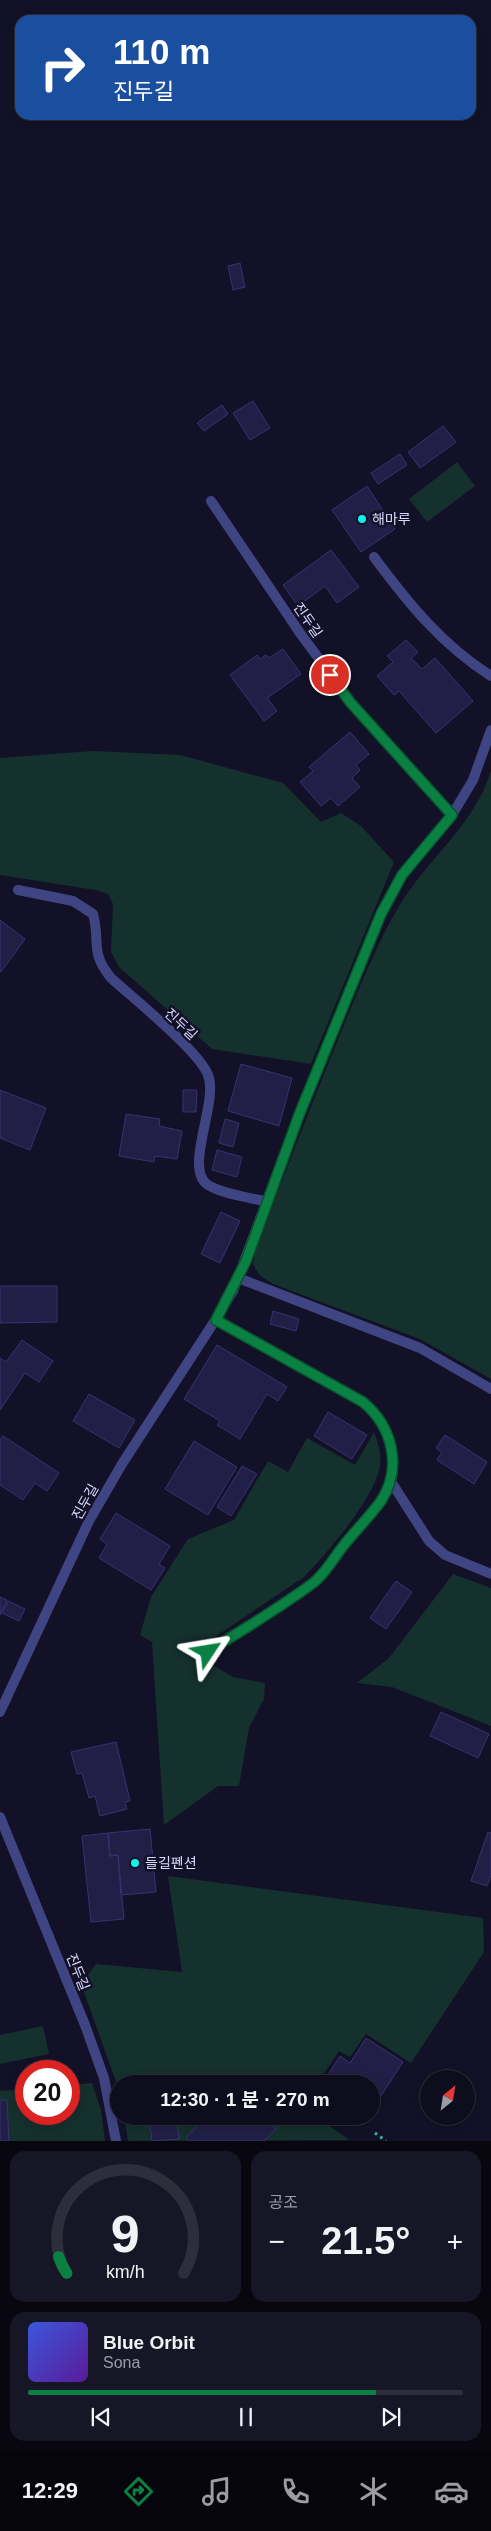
<!DOCTYPE html>
<html lang="ko">
<head>
<meta charset="utf-8">
<style>
  :root { --surface:#0e0d1d; --page:#171626; --text:#f1f3f6; --muted:#9b9ca4; --line:#2e2d3b; --accent:#0b8043 }
  body { margin:0; font-family:Arial,"Noto Sans KR",sans-serif; background:var(--page); color:var(--text); height:100vh; display:flex; flex-direction:column; font-size:19px; white-space:nowrap }
  * { box-sizing:border-box; margin:0 }
  p { font-size:16px; color:var(--muted) }
  .icon { flex:none; width:28px; height:28px; fill:none; stroke:currentColor; stroke-width:2; stroke-linecap:round; stroke-linejoin:round }
  .map { position:relative; height:2141px; overflow:hidden }
  .drawer { display:flex; flex-direction:column; gap:10px; padding:10px; background:#080710; flex:1 }
  .drawer>* { flex:none }
  .top-card { position:absolute; left:15px; top:15px; width:461px; height:105px; border-radius:15px; box-shadow:0 2px 12px #0003,0 0 0 1px var(--line); background:#1a4fa0; color:#fff; overflow:hidden }
  .needle { width:32px; rotate:30deg }
  .buttons { position:absolute; left:420px; top:2070px; display:grid; gap:10px }
  .buttons a { display:grid; place-items:center; width:55px; height:55px; border-radius:50%; background:var(--surface); box-shadow:0 2px 12px #0003,0 0 0 1px var(--line); font-size:25px }
  .speed { position:absolute; left:15px; top:2060px; display:flex; gap:10px; font-size:25px; font-weight:700; text-align:center }
  .speed>* { display:grid; place-content:center; width:65px; height:65px; border-radius:50%; background:var(--surface); box-shadow:0 2px 12px #0003,0 0 0 1px var(--line); line-height:1 }
  .speed .limit { border:8px solid #d22; background:#fff; color:#111 }
  .pin { position:absolute; display:grid; place-items:center; width:42px; height:42px; color:#fff; margin:-21px; border:2px solid #fff; border-radius:50%; box-shadow:0 1px 5px #0007 }
  .me { position:absolute; width:55px; margin:-28px; rotate:57deg; stroke-linejoin:round; filter:drop-shadow(0 0 4px #0008) }
  .turn { display:flex; align-items:center; gap:18px; height:105px; padding:0 15px; font-size:22px }
  .turn .icon { width:65px; height:65px; stroke-width:2.5 }
  .turn b { display:block; font-size:35px; line-height:42px }
  .big { font-size:38px; font-weight:700; line-height:1.1 }
  .drawer .card { flex:1; display:flex; flex-direction:column; justify-content:center; gap:8px; min-width:0; padding:0 18px; border-radius:15px; background:var(--page) }
  .drawer .dial { align-items:center; gap:0 }
  .dial svg { height:130px; overflow:visible; fill:none; stroke:var(--line); stroke-width:7; stroke-linecap:round; text-anchor:middle }
  .dial text { fill:var(--text); stroke:none }
  .song { display:flex; align-items:center; gap:15px }
  .cover { width:60px; height:60px; border-radius:8px; background:linear-gradient(135deg,hsl(230 70% 55%),hsl(270 70% 35%)) }
  .played { height:5px; border-radius:2px; background:linear-gradient(90deg,var(--accent) 80%,var(--line) 80%) }
  .keys { display:flex; justify-content:space-around; direction:ltr }
  .heat { display:flex; justify-content:space-between; align-items:center; font-size:28px; direction:ltr }
  .drawer .tiles { flex:1; display:grid; gap:10px; grid-template-columns:1fr 1fr }
  .card:last-child { grid-column:span 2 }
  .trip { position:absolute; left:110px; top:2075px; width:270px; height:50px; border-radius:25px; background:var(--surface); box-shadow:0 2px 12px #0003,0 0 0 1px var(--line); font-weight:700; line-height:50px; text-align:center }
  .tab-bar { display:flex; height:80px; justify-content:space-around; align-items:center; background:#06050c; color:var(--muted) }
  .tab-bar .icon { width:35px; height:35px }
  .tab-bar .on { color:var(--accent) }
  .tab-bar b { font-size:22px; color:var(--text) }
  .map>svg:first-child { display:block }
  .green { fill:#15312d }
  .building { fill:#221f47; stroke:#373272 }
  .lines { fill:none; stroke-linecap:round; stroke-linejoin:round }
  .path { stroke:#37b39d; stroke-width:3; stroke-dasharray:2.5 4; stroke-linecap:butt }
  .service { stroke:#3f4583; stroke-width:10 }
  .minor { stroke:#3f4583; stroke-width:10 }
  .route-casing { stroke:#07532c; stroke-width:12 }
  .route { stroke:#0b8043; stroke-width:9 }
  .poi-dot { fill:#12f1ed; stroke:#131127; stroke-width:2 }
  .labels { text-anchor:middle; stroke-width:5; stroke-linejoin:round; paint-order:stroke }
  .poi-label { font-size:14px; fill:#dadafd; stroke:#131127; text-anchor:start }
  .street-label { font-size:14px; fill:#dadafd; stroke:#131127 }
</style>
</head>
<body>
<div class="map">
<svg width="491" height="2141" viewBox="0 0 491 2141">
  <rect width="100%" height="100%" fill="#131127"/>
  <!-- green -->
  <path class="green" d="M457,462L475,486L427,522L409,499Z
    M93,751L180,755L283,783L321,822L341,813L361,826L394,862L311,1064L212,1049L119,967L111,952L113,904L108,894L96,890L0,875V758Z
    M491,771V1379L420,1339L273,1284L260,1276L253,1264L256,1249C282,1180 309,1111 337,1042C356,996 373,951 398,908C426,860 474,826 491,771Z
    M374,1432C378,1443 382,1454 380,1466C374,1499 328,1552 304,1577L188,1655L214,1666L233,1677L265,1683L264,1699L249,1728L239,1786H218L164,1825L152,1642L140,1635L151,1597L188,1539L234,1520L268,1461L288,1472L307,1438L355,1465Z
    M453,1574L491,1588V1726L392,1687L357,1683L389,1658Z
    M168,1876L483,1918L484,1952L411,2063L366,2034L350,2057L339,2051L317,2084H119V2090L81,1984L96,1964L182,1972Z
    M43,2026L49,2054L0,2064V2035Z
    M92,2083L101,2110L105,2141H0V2091L26,2089V2114H69V2085Z
    M124,2116H316L349,2140L128,2141Z"/>
  <!-- building -->
  <path class="building" d="M240,263L245,287L233,290L228,266Z
    M253,401L270,428L250,440L233,413Z
    M222,405L228,414L204,431L197,423Z
    M443,426L456,442L420,468L408,452Z
    M400,454L407,465L378,484L371,473Z
    M367,486L395,529L361,552L332,510Z
    M331,550L359,587L337,603L325,586L298,606L283,585Z
    M406,640L418,652L411,658L422,669L435,658L473,701L436,733L399,691L394,695L377,676L393,662L387,656Z
    M283,649L301,674L267,698L277,711L264,721L230,675L257,655L260,659L266,655L269,658Z
    M350,732L369,754L356,765L360,770L352,778L360,787L338,806L331,798L321,806L300,782L313,771L309,767Z
    M0,920L25,939L1,972L0,971Z
    M241,1064L292,1078L279,1126L228,1111Z
    M0,1090L46,1108L30,1150L0,1138Z
    M183,1090H197L196,1112H183Z
    M126,1114L160,1119L159,1126L182,1131L177,1159L155,1156L154,1162L119,1156Z
    M225,1119L239,1123L233,1147L219,1143Z
    M217,1150L242,1157L237,1177L212,1170Z
    M221,1212L240,1221L220,1263L201,1254Z
    M0,1286H57V1322L0,1323Z
    M273,1311L299,1319L296,1331L270,1324Z
    M22,1340L53,1361L39,1382L25,1373L0,1410V1358L6,1362Z
    M217,1345L287,1387L278,1401L267,1394L240,1439L217,1425L220,1421L184,1399Z
    M89,1394L135,1420L119,1448L73,1421Z
    M328,1412L367,1435L352,1459L314,1436Z
    M445,1435L487,1462L474,1484L437,1460L442,1452L436,1448Z
    M3,1436L59,1473L47,1491L35,1483L23,1500L0,1485V1440Z
    M194,1441L237,1467L208,1515L165,1489Z
    M242,1466L257,1474L231,1516L217,1507Z
    M116,1513L170,1546L159,1564L165,1568L151,1590L99,1558L107,1544L100,1539Z
    M396,1581L412,1592L386,1629L370,1618Z
    M0,1597L7,1600L0,1615Z
    M8,1601L25,1609L19,1621L2,1613Z
    M441,1712L489,1734L478,1758L430,1736Z
    M116,1742L130,1801L125,1802L127,1809L100,1816L95,1796L89,1798L82,1773L77,1774L71,1752Z
    M150,1829L156,1892L121,1895L118,1855L110,1856L108,1833Z
    M488,1832L491,1833V1875L487,1886L471,1881Z
    M108,1833L110,1856L118,1855L124,1919L91,1922L82,1836Z
    M366,2038L403,2062L371,2111V2084H322L340,2056L350,2063Z
    M0,2100H7L9,2141H0Z
    M149,2116H176L179,2139L152,2141Z
    M207,2116H263L276,2129L264,2141H189L186,2138Z
    M350,2116H368L362,2125Z"/>
  <g class="lines">
    <!-- path -->
    <path class="path" d="M375,2133L386,2141"/>
    <!-- service -->
    <path class="service" d="M211,501L300,633L351,702L452,815
      M374,557C408,603 442,645 491,676
      M18,890L73,901L93,914C101,943 89,951 111,978C133,998 199,1051 208,1075C219,1102 183,1169 208,1185C225,1195 249,1197 267,1202
      M238,1278L420,1348L491,1389
      M390,1480L429,1541L445,1555L491,1574
      M208,1652C243,1629 280,1608 313,1583C326,1573 336,1554 347,1542C358,1528 371,1515 381,1501C403,1467 392,1426 363,1402L216,1319
      M0,1712L89,1521L122,1464L216,1319L233,1291L299,1115L381,914L402,875L452,815L473,780L491,730"/>
    <!-- minor -->
    <path class="minor" d="M0,1817L85,2025L104,2078L116,2141"/>
  </g>
  <g class="lines">
    <!-- route casing -->
    <g class="route-casing">
      <path id="route" d="M208,1652C243,1629 280,1608 313,1583C325,1574 335,1556 344,1545C356,1530 370,1516 381,1501C403,1467 392,1426 363,1402L216,1320L246,1261L299,1115L381,914L402,875L452,815L350,702L330,675"/>
    </g>
    <!-- route -->
    <use href="#route" class="route"/>
  </g>
  <!-- markers -->
  <g class="poi-dot">
    <circle cx="362" cy="519" r="5"/>
    <circle cx="135" cy="1863" r="5"/>
  </g>
  <g class="labels">
    <!-- poi labels -->
    <g class="poi-label">
      <text x="372" y="524">해마루</text>
      <text x="145" y="1868">들길펜션</text>
    </g>
    <!-- street labels -->
    <g class="street-label">
      <text transform="translate(308 620) rotate(55)" y="5">진두길</text>
      <text transform="translate(181 1024) rotate(43)" y="5">진두길</text>
      <text transform="translate(85 1502) rotate(-61)" y="5">진두길</text>
      <text transform="translate(78 1972) rotate(68)" y="5">진두길</text>
    </g>
  </g>
</svg>
<div class="buttons">
<a><svg class="needle" viewBox="-14 -14 28 28"><path d="M0-13l5 13h-10z" fill="#e53935"/><path d="M0 13l5-13h-10z" fill="#9b9ca4"/></svg></a>
</div>
<div class="speed"><div class="limit">20</div></div>
<div class="pin" style="left:330px;top:675px;background:#d93025"><svg class="icon" aria-label="arrive" viewBox="0 0 24 24"><path d="M6 21V4h12l-3 4 3 4H6"/></svg></div>
<svg class="me" style="left:208px;top:1652px" viewBox="-20 -20 40 40"><path d="M0-17L14 15 0 8-14 15z" fill="#0b8043" stroke="#fff" stroke-width="4"/></svg>
<div class="trip">12:30 · 1 분 · 270 m</div>
<div class="top-card">
<div class="turn"><svg class="icon" aria-label="right" viewBox="0 0 24 24"><path d="M7 20v-9h11M14 6l5 5-5 5"/></svg><div><b>110 m</b>진두길</div></div>
</div>
</div>
<section class="drawer">
<div class="tiles">
<div class="card dial"><svg viewBox="0 0 100 80">
<path d="M14 69A42 42 0 1 1 86 69"/>
<path d="M14 69A42 42 0 0 1 9 59" stroke="#0b8043"/>
<text x="50" y="56" font-size="32" font-weight="700">9</text>
<text x="50" y="72" font-size="11">km/h</text>
</svg></div>
<div class="card"><p>공조</p>
<div class="heat"><a>−</a><b class="big">21.5°</b><a>+</a></div>
</div>
<div class="card">
<div class="song"><i class="cover"></i><div><b>Blue Orbit</b><p>Sona</p></div></div>
<div class="played"></div>
<div class="keys"><svg class="icon" aria-label="previous" viewBox="0 0 24 24"><path d="M18 5L8 12l10 7zM5 5v14"/></svg><svg class="icon" aria-label="pause" viewBox="0 0 24 24"><path d="M8 5v14M16 5v14"/></svg><svg class="icon" aria-label="next" viewBox="0 0 24 24"><path d="M6 5l10 7-10 7zM19 5v14"/></svg></div>
</div>
</div>
</section>
<nav class="tab-bar">
<b>12:29</b>
<svg class="icon on" aria-label="directions" viewBox="0 0 24 24"><path d="M12 3l9 9-9 9-9-9zM9 14v-3h6M13 9l2 2-2 2"/></svg>
<svg class="icon" aria-label="music" viewBox="0 0 24 24"><path d="M9 18V5l10-2v13"/><circle cx="6" cy="18" r="3"/><circle cx="16" cy="16" r="3"/></svg>
<svg class="icon" aria-label="phone" viewBox="0 0 24 24"><path d="M5 4h4l2 5-3 2q2 4 5 5l2-3 5 2v4C11 20 4 13 5 4z"/></svg>
<svg class="icon" aria-label="climate" viewBox="0 0 24 24"><path d="M12 3v18M4 7l16 10M4 17L20 7"/></svg>
<svg class="icon" aria-label="car" viewBox="0 0 24 24"><path d="M5 17H2v-5l4-1 3-4h7l3 4 3 1v5h-3M9 17h6M6 11h13"/><circle cx="7" cy="17" r="2"/><circle cx="17" cy="17" r="2"/></svg>
</nav>
</body>
</html>
